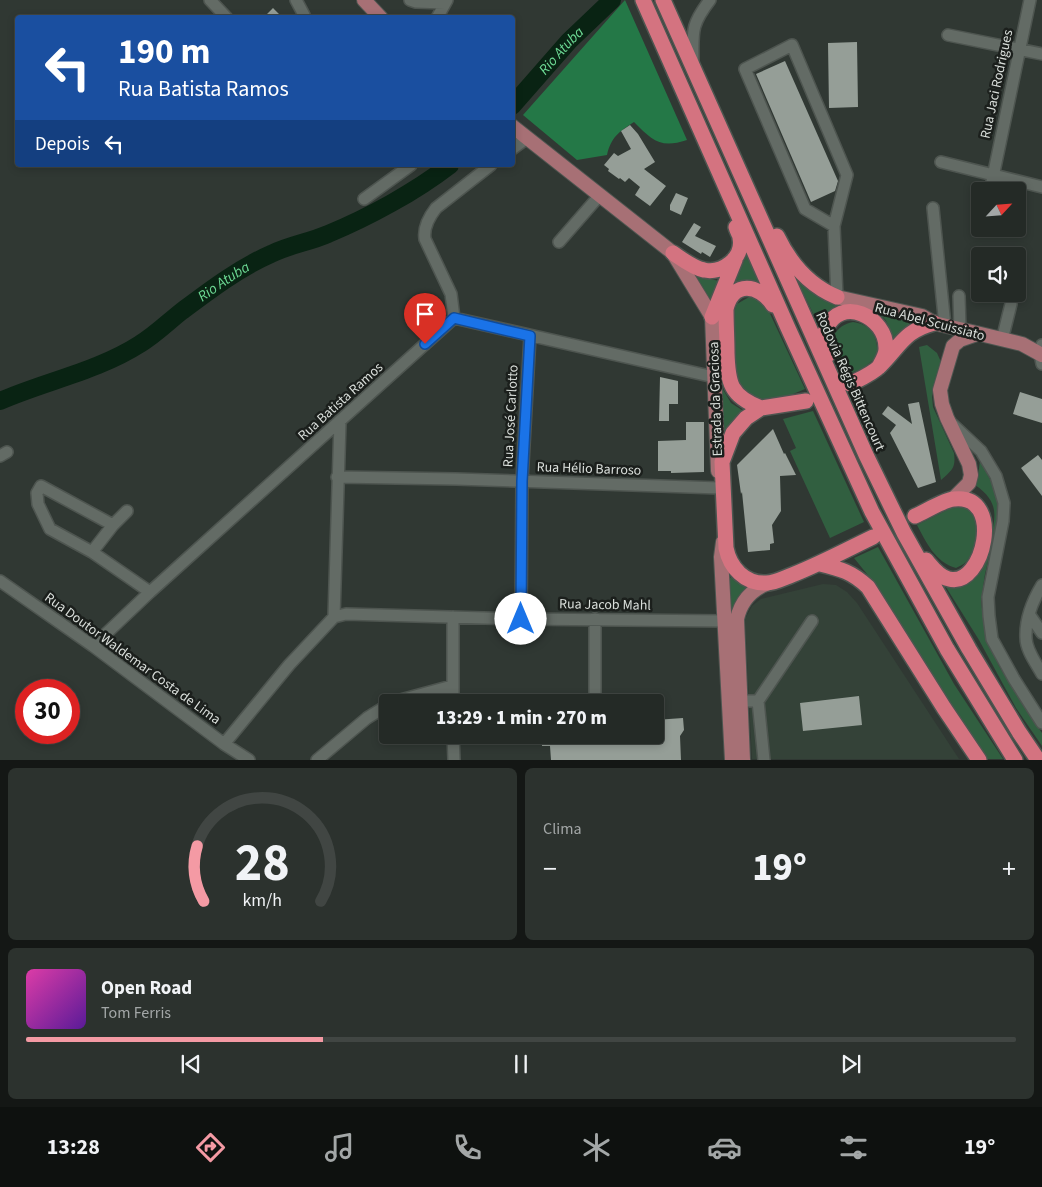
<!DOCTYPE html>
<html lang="pt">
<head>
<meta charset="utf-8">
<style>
  :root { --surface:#242a26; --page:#2c322e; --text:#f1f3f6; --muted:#a3a7a7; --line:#414643; --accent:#f49aa4 }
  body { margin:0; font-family:"Source Sans 3",sans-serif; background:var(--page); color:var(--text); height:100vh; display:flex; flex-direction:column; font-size:19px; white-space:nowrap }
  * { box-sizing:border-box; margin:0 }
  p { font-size:16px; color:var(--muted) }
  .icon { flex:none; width:28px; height:28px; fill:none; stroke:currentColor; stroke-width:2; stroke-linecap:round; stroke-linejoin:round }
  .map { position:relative; height:760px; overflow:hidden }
  .side { display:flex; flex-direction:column; gap:8px; padding:8px; background:#141715; flex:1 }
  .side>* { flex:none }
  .top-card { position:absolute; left:15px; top:15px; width:500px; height:152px; border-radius:5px; box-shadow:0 2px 8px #0003,0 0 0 1px var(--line); background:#1a4fa0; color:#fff; overflow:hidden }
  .needle { width:32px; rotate:64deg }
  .buttons { position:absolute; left:971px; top:182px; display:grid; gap:10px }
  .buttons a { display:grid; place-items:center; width:55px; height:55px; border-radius:5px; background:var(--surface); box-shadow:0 2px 8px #0003,0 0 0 1px var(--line); font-size:25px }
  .speed { position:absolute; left:15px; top:679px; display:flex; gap:10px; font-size:25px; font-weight:700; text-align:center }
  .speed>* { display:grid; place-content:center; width:65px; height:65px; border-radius:50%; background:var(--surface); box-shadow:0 2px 8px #0003,0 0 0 1px var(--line); line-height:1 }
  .speed .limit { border:8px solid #d22; background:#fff; color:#111 }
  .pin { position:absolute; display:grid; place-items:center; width:42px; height:42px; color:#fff; margin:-51px -21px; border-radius:50% 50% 50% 0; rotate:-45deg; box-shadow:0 0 5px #0007 }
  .pin .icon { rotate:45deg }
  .me { position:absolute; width:55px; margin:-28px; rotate:0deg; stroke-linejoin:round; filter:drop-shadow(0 0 4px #0008) }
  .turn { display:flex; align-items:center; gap:18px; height:105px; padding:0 20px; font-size:22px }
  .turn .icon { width:65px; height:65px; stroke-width:2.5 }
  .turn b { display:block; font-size:35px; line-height:42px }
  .then { display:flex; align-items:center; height:48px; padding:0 20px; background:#0003; gap:10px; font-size:19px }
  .big { font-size:38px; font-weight:800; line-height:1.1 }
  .side .card { flex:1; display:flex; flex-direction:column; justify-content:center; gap:8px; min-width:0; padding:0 18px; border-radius:8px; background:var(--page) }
  .side .dial { align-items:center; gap:0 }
  .dial svg { height:130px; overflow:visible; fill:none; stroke:var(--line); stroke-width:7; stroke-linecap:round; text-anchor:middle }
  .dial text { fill:var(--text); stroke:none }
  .song { display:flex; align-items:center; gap:15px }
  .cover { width:60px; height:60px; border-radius:8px; background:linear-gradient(135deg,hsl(320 70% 55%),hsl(270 70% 35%)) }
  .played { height:5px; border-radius:2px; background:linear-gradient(90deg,var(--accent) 30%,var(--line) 30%) }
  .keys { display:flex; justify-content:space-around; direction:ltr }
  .heat { display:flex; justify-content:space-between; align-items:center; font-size:28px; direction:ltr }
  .side .tiles { flex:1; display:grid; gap:8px; grid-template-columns:1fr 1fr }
  .card:last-child { grid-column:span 2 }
  .trip { position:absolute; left:379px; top:694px; width:285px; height:50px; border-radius:5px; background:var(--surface); box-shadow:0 2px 8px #0003,0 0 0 1px var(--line); font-weight:800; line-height:50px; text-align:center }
  .tab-bar { display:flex; height:80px; justify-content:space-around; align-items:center; background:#0e110f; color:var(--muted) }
  .tab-bar .icon { width:35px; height:35px }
  .tab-bar .active { color:var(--accent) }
  .tab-bar b { font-size:22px; color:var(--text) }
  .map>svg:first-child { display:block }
  .built { fill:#344238 }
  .green { fill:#315f40 }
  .forest { fill:#247847 }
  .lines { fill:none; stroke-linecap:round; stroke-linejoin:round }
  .river { stroke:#092313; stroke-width:18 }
  .building { fill:#959e97 }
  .minor-casing { stroke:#4e5550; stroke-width:14 }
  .major-casing { stroke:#4e5550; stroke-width:16 }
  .highway-casing { stroke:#4e5550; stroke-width:18 }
  .minor { stroke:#636b65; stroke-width:11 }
  .major { stroke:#a77075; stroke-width:14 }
  .highway { stroke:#d47380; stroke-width:15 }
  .route-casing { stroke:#114b97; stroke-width:12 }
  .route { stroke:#1a73e8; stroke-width:9 }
  .labels { text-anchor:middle; stroke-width:5; stroke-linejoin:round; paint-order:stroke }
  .street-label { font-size:14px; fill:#dadfdb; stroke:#1b1f1c }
  .water-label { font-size:15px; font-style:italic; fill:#6cd893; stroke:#1b1f1c }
</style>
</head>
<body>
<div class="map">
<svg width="1042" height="760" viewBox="0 0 1042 760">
  <rect width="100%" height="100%" fill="#303833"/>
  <!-- built -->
  <path class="built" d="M823,584L836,585L847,592L857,603L959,759H752L745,619L752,606L761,599Z"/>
  <!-- green -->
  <path class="green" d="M748,252L763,286L734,283Z
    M693,275L719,281L710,302Z
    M795,276L811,289L850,306C833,311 827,311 820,328Z
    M749,297L758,299L766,305L805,389L779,400L764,401L751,397L742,390L735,379L734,312L737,304Z
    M869,310L913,320L892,346C888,326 891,317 869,310Z
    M853,322C872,324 879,339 877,357L862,369L845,375L837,358L834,335C839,327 844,324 853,322Z
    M927,345L937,353L941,362L932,396L933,407L954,453C956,468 952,470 941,480L919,347Z
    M721,386L731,403L745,412L723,445Z
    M813,411L864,522L830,538L790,451L796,448L783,419Z
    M980,460L993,485L1000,512L985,574L981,601L985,633L999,666L1022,704L1042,733V746L1016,708L979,640L944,584L986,556C992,525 1006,506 975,485L978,477Z
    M953,507C957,507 962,507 965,508C985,516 976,550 966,562C963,565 959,566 956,568C935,562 926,542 917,525Z
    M878,547L954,684L1003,759H987L944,696L879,589L854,558Z
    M731,577L739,583L748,586L749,588L738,597L730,617V578Z"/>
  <!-- forest -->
  <path class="forest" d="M625,0L687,140C660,149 652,140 634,122C619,132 611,137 607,155L577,160L523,115Z"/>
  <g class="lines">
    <!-- river -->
    <g class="river">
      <path id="s1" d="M512,106L569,41L612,0"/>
      <path id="s2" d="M0,401C46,381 98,371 140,344C155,335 168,322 182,311C210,290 239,268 271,254C289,245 310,242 328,234C369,217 415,192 450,165"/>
    </g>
  </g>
  <!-- building -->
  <path class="building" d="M273,8L283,18H263Z
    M857,42L858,107L829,108L828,43Z
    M785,61L838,181L835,191L811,202L756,74Z
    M630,125L638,134L655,162L644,169L666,186L650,206L635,195L640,187L629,178L625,182L620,178L619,179L608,171L609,169L604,165L614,153L618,156L631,149L621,131Z
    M676,193L688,198L681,215L670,210V205Z
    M694,223L701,227L695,236L716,246L710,257L702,252L701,254L682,242Z
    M660,377L678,381V404H669V421H659Z
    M1020,392L1042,399V423L1013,414Z
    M919,402L936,482L918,488L890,433L896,425L882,414L888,406L912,424L908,404Z
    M686,422H704V472L671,473V471H658V441L686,440Z
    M773,429L784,454L785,453L796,475L780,476L781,511L772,525L774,543L770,544V550L748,552L742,492L741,494L737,465Z
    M1038,455L1042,460V496L1021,468Z
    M859,696L862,725L803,731L800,703Z
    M683,718L684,730L680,736L681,760H551L550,746H542V735H583V742L621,740L624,735H655V720Z"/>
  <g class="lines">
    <!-- minor casing -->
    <g class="minor-casing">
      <path id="minor" d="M210,0L227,18
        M296,0L304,15
        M410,0L416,2L445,3
        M437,18L447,0
        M948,35L1042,54
        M693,64C693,32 690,26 710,0
        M512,149L527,138
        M941,162L1042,187
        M990,191L1030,0
        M364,199L411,165
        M933,208L945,326
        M834,226L805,209L745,69L792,45L847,175L834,226L837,297
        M559,242L600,195
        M959,296L960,330
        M454,318L451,294L425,239C423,227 429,217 436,208L491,165
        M1002,340L1011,304
        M1042,345L1040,354L1042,364
        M949,421L981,451L996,476L1004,503L1003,521L988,597L989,616L992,639L1014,679L1042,723
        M0,456L7,452
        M337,477L456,479L719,488
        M113,525L41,486L37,493L38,504L50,529L92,552L150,592
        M92,552L113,525L127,511
        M0,581L93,646L224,744L249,760
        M1042,585C1033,600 1025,619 1026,638C1026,650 1036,663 1042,674
        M1029,614L1042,633
        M334,617L346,614L521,619L726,621
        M521,619L522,481L530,336
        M595,619V702
        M93,646L150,592L454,318L714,377
        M740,701H758L812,621
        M758,701L764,760
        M393,702L452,686
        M453,702V617
        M453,735L454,760
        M224,744L289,665L334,617L340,422
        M317,760L367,718L388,705"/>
    </g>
    <!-- major casing -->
    <g class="major-casing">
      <path id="major" d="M364,0L381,18
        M512,126L673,253L712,317L718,471
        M837,297L922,316L934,323L1022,344L1042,355
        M953,499L969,483L971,475L969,464L947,418L942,404L940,390L953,346L960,340L977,334
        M723,542L721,557L732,760
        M743,760L737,619C741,601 752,589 769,583"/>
    </g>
    <!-- highway casing -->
    <g class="highway-casing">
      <path id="highway" d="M643,0L788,328L872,512L947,649L1015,760
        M663,0L866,455L904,533L969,649L1019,732L1038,760
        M777,236C790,263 810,286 837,297
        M673,253C682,259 693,268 704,270C722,274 744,258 740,238C740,235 737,231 736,227
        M712,317L735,260
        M827,356C825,348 822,337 826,329C840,295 887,316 886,349C886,355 882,361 879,367
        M850,384C860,379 872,374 880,366C901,345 904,331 934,323
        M806,401L761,408L746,418L733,433L722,462L726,548C730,568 745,584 766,583C775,583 784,578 792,575C820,564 846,550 873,537
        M761,408C730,396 728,383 727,353C727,339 726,324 726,309C733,280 759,284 773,305
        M915,516C925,512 943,500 954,499C1005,493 984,588 949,579C939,577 932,567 926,560
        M820,564C841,569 852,572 868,587L944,708L979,760"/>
    </g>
    <!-- minor -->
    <use href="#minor" class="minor"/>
    <!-- major -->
    <use href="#major" class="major"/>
    <!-- highway -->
    <use href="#highway" class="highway"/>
  </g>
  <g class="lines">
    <!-- route casing -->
    <g class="route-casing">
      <path id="route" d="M425,344L454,318L530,336L522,481L521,619"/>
    </g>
    <!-- route -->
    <use href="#route" class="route"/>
  </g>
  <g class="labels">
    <!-- street labels -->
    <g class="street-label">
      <text transform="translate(996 84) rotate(-78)" y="5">Rua Jaci Rodrigues</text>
      <text transform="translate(930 321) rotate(15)" y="5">Rua Abel Scuissiato</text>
      <text transform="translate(851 381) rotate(66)" y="5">Rodovia Régis Bittencourt</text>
      <text transform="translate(715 399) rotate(-92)" y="5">Estrada da Graciosa</text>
      <text transform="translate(340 401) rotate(-42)" y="5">Rua Batista Ramos</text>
      <text transform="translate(510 416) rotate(-87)" y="5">Rua José Carlotto</text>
      <text transform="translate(589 468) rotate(2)" y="5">Rua Hélio Barroso</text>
      <text transform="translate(605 604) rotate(1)" y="5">Rua Jacob Mahl</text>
      <text transform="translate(133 658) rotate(36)" y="5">Rua Doutor Waldemar Costa de Lima</text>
    </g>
    <!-- water labels -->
    <g class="water-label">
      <text dy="5" stroke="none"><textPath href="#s1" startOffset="74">Rio Atuba</textPath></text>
      <text dy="5" stroke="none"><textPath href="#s2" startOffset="256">Rio Atuba</textPath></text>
    </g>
  </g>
</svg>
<div class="buttons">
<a><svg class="needle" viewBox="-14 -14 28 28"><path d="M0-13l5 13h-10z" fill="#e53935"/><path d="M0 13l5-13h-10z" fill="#a3a7a7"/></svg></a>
<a><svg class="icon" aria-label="sound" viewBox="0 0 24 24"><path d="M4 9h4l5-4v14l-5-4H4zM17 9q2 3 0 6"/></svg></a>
</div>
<div class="speed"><div class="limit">30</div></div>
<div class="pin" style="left:425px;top:344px;background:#d93025"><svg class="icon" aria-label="arrive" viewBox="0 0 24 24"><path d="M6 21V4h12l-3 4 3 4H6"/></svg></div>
<svg class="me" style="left:521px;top:619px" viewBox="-20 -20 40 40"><circle r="19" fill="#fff"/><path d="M0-13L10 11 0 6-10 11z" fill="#1a73e8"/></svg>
<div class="trip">13:29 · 1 min · 270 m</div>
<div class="top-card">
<div class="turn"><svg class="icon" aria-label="left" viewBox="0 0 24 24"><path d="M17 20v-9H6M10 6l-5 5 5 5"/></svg><div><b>190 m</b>Rua Batista Ramos</div></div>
<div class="then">Depois<svg class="icon" aria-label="left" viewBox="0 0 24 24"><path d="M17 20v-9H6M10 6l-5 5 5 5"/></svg></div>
</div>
</div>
<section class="side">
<div class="tiles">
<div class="card dial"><svg viewBox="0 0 100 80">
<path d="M14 69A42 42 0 1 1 86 69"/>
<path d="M14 69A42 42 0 0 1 10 35" stroke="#f49aa4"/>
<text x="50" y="56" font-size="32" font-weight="700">28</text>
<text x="50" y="72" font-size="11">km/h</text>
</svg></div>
<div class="card"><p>Clima</p>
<div class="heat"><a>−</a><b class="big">19°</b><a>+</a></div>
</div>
<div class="card">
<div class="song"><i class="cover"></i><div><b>Open Road</b><p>Tom Ferris</p></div></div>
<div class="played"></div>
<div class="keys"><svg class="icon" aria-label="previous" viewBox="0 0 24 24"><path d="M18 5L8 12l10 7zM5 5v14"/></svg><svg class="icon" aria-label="pause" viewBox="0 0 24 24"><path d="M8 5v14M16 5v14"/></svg><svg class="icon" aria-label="next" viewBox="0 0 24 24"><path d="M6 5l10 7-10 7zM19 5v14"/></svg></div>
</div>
</div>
</section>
<nav class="tab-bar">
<b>13:28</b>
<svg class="icon active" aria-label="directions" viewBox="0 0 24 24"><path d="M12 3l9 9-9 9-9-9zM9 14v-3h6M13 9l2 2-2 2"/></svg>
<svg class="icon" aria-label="music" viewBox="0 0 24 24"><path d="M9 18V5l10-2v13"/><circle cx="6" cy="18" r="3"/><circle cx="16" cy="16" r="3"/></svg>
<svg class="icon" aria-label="phone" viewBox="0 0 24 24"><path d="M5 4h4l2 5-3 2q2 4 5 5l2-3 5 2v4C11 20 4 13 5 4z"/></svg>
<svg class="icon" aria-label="climate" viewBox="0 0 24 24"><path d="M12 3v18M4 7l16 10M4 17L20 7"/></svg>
<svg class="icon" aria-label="car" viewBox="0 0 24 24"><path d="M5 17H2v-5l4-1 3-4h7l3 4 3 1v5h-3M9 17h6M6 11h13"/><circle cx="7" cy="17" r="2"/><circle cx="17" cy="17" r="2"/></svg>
<svg class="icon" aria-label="filters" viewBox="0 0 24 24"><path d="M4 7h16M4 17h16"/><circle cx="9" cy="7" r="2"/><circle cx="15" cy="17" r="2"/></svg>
<b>19°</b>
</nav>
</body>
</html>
